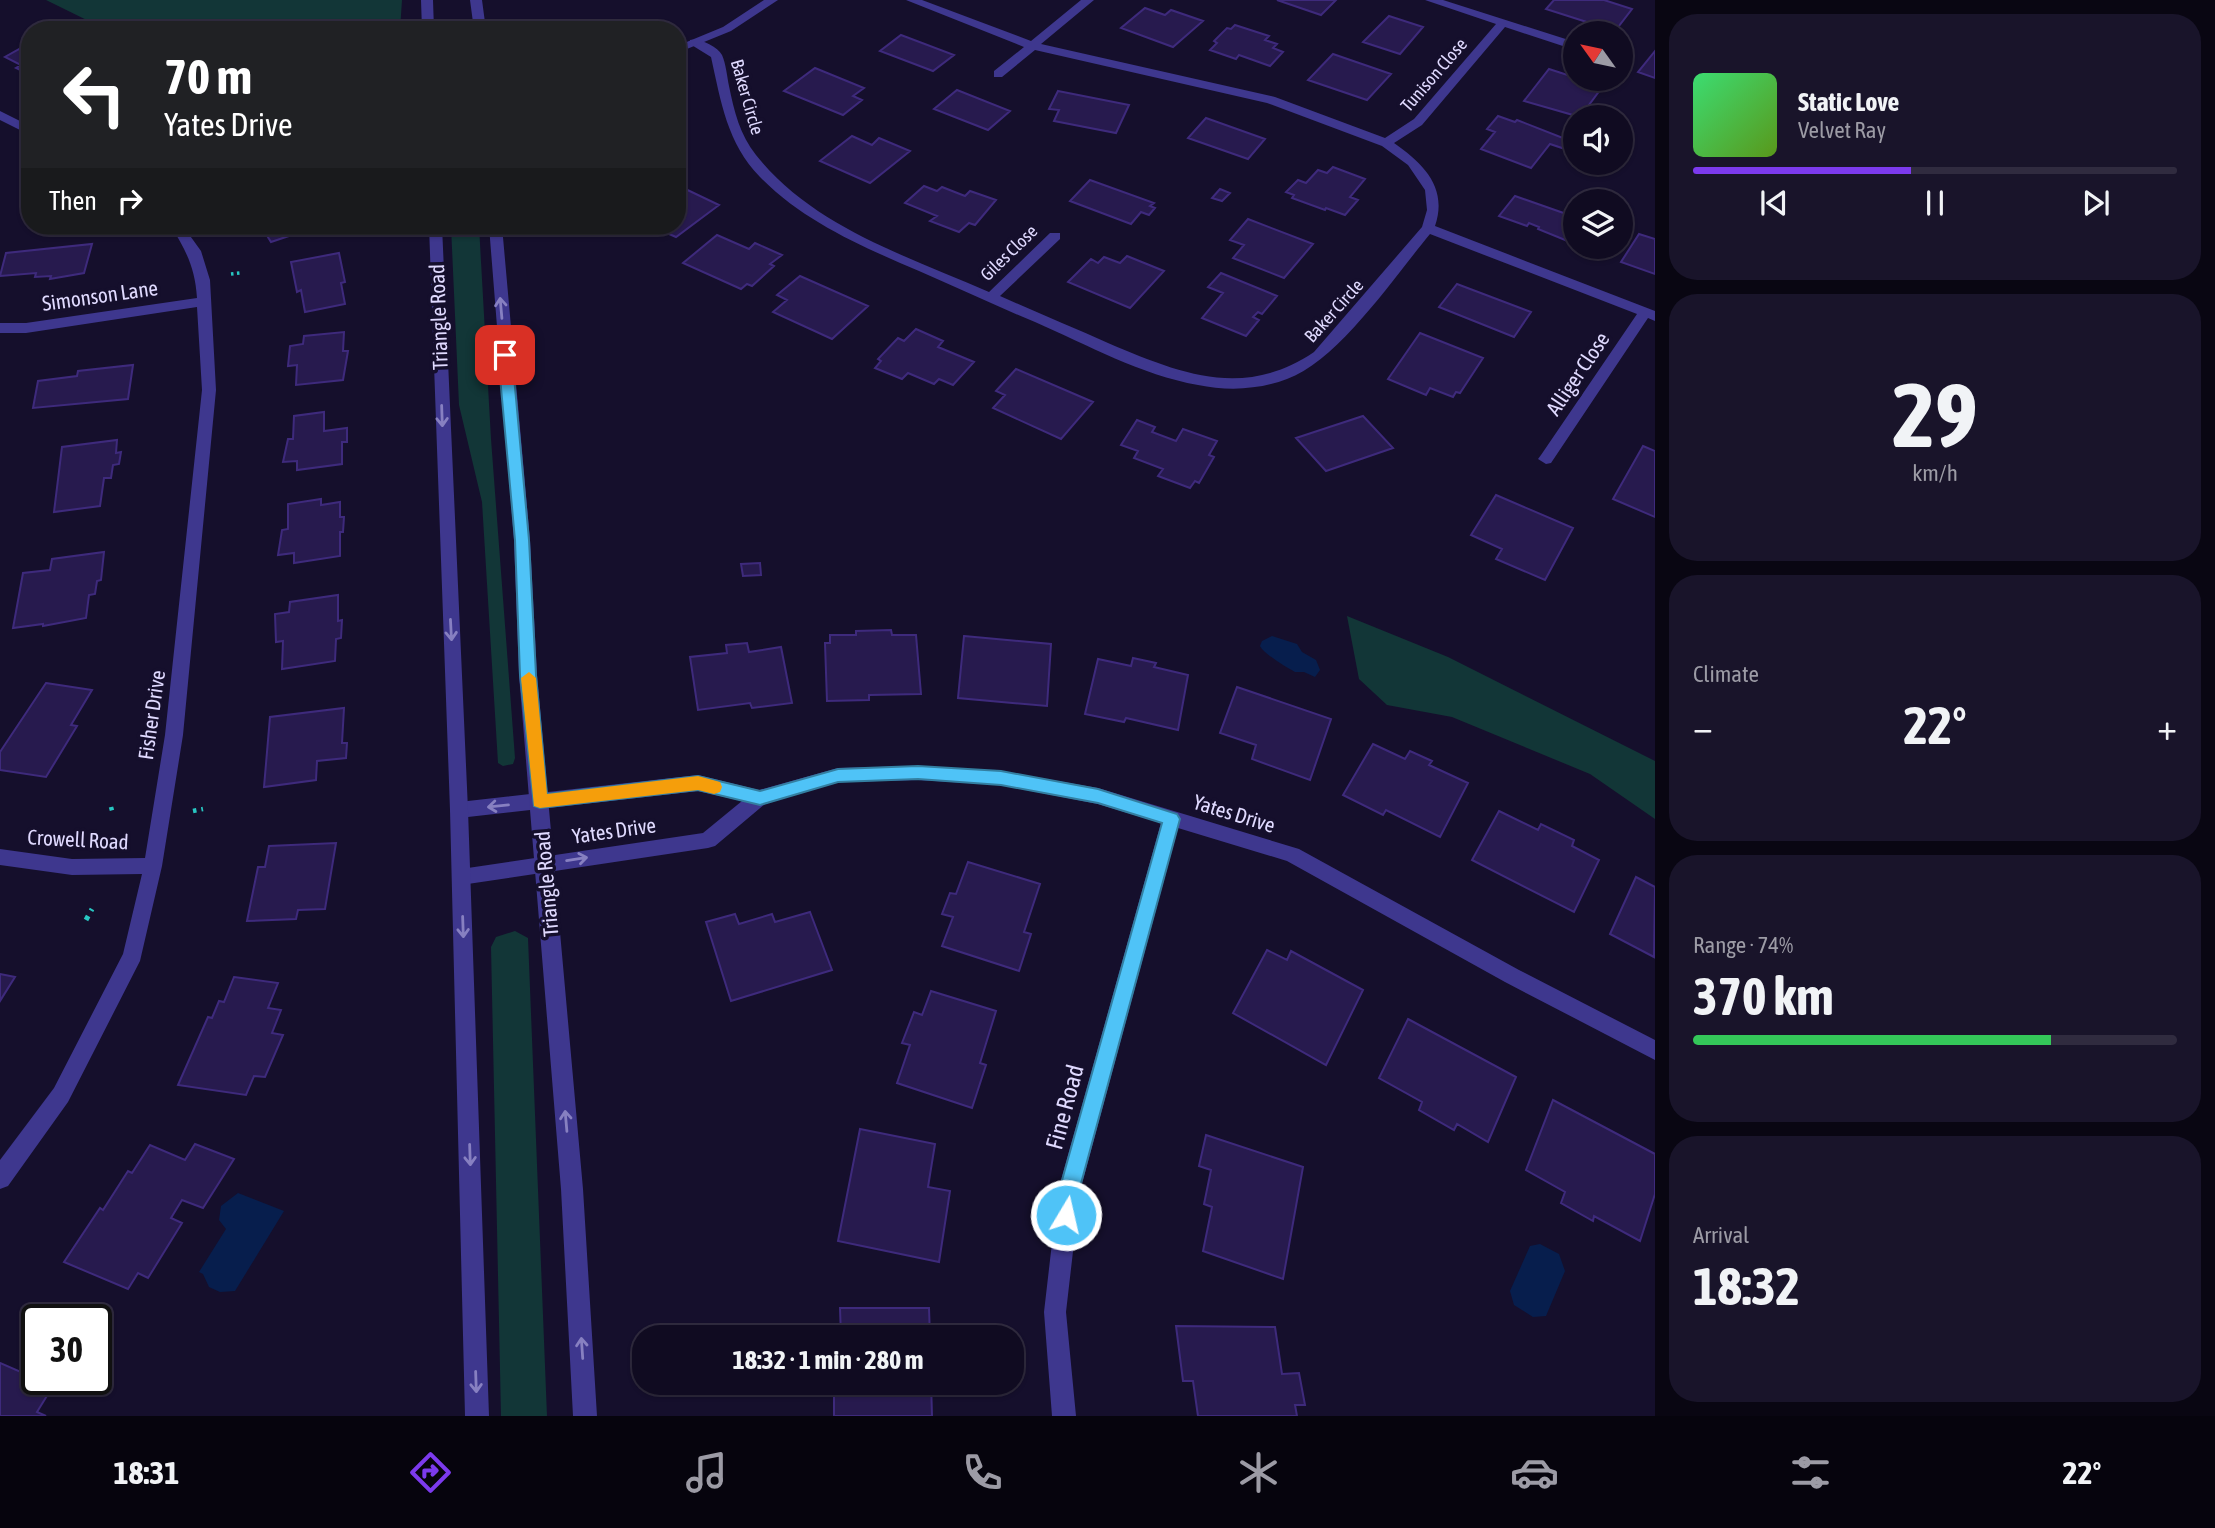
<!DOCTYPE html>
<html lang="en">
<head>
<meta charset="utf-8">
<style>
  :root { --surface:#100b21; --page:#19142a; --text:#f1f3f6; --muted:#9c9ba5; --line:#302b3f; --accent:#7c3aed }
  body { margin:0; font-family:"Asap Condensed",sans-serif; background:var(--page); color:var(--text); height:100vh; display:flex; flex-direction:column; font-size:26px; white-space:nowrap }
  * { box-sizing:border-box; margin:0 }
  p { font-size:23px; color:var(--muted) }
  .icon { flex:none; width:38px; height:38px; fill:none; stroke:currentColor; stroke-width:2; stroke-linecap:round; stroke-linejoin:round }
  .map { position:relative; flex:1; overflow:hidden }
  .details { display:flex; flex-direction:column; gap:14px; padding:14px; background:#090612; width:560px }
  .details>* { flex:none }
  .top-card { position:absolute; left:21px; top:21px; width:665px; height:214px; border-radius:28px; box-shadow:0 2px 5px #0004,0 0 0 2px var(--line); background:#202124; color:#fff; overflow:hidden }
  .needle { width:46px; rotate:303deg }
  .controls { position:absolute; left:1563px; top:21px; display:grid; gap:14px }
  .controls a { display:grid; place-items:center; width:70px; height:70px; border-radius:50%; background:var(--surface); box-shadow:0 2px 5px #0004,0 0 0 2px var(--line); font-size:35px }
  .speed { position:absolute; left:21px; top:1304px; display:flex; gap:14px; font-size:35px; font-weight:700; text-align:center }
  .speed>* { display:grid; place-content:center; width:91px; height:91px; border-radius:50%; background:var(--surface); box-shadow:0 2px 5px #0004,0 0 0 2px var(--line); line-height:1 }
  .speed .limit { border:4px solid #111; border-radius:10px; background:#fff; color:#111 }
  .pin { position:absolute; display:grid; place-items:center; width:60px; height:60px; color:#fff; margin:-30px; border-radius:14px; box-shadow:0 4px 10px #0006 }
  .me { position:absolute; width:77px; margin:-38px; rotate:9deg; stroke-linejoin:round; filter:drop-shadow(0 0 5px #0008) }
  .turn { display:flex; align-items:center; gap:24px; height:147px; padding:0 28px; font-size:32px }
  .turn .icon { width:91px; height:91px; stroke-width:2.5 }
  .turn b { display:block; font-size:49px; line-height:60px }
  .then { display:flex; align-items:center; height:66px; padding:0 28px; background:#0003; gap:14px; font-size:26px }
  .big { font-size:52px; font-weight:700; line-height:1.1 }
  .details .tile { flex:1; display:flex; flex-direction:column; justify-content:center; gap:10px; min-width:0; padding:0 24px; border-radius:28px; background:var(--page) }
  .details .dial { align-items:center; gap:0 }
  .dial b { font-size:91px; line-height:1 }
  .song { display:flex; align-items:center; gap:21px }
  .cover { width:84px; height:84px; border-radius:10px; background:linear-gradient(135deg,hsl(140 70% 55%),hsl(90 70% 35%)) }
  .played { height:7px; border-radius:4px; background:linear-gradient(90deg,var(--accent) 45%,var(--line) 45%) }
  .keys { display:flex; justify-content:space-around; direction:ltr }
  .heat { display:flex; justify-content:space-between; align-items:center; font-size:38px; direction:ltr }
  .charge { height:10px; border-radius:5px; background:linear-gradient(90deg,#34c759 74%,var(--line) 0) }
  .trip { position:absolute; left:632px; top:1325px; width:392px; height:70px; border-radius:28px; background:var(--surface); box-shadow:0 2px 5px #0004,0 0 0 2px var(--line); font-weight:700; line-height:70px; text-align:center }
  .dock { display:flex; height:112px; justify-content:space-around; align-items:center; background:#06040d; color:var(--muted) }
  .dock .icon { width:49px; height:49px }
  .dock .selected { color:var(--accent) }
  .dock b { font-size:32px; color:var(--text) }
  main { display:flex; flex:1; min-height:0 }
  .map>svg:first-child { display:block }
  .green { fill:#123637 }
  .water { fill:#071e4d }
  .building { fill:#271a4e; stroke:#3e2a7c; stroke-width:2 }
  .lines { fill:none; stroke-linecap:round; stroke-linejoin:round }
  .path-far2 { stroke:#28c6c2; stroke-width:3.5; stroke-dasharray:2.5 3.5; stroke-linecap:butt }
  .path-far1 { stroke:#28c6c2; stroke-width:4.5; stroke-dasharray:3.5 5; stroke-linecap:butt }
  .path { stroke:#28c6c2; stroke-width:5; stroke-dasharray:4.5 6; stroke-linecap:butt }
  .service { fill:#3e378e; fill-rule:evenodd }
  .minor { fill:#3e378e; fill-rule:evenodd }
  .tertiary { fill:#3e378e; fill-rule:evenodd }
  .oneway { stroke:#8780c1 }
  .route { fill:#4fc3f7; stroke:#337fa1; stroke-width:2 }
  .slow { fill:#f59e0b }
  .labels { text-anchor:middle; stroke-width:7; stroke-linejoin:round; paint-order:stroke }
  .far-street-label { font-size:18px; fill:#e0daff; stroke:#150f2c }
  .street-label { font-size:21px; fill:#e0daff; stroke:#150f2c }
  .near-street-label { font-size:24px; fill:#e0daff; stroke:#150f2c }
</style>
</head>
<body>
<main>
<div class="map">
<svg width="1655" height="1416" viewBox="0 0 1655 1416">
  <rect width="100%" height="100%" fill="#150f2c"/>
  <!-- green -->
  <path class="green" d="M46,0H402L400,30H107Z
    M451,226H479L491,439L515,758L513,764L503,766L498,763L482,502L459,405Z
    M1347,616L1448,657L1655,761V819L1590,774L1452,717L1387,705L1359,679Z
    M515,931L528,938L547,1416H501L491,947L496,937Z"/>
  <!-- water -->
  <path class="water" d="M1272,636L1297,644L1302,652L1316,660L1320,670L1315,677L1304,672H1295C1286,667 1264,654 1260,646L1262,641Z
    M238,1193L284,1211L235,1291L220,1292L209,1287L203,1274L199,1272L226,1229L219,1220L221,1206Z
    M1540,1244L1559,1254L1565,1271L1546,1316L1533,1317L1514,1305L1510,1291L1530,1246Z"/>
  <!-- building -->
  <path class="building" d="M1277,0H1336L1321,15Z
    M1554,0H1604L1632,9L1615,31L1546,9Z
    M1145,8L1165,15L1171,10L1203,21L1173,47L1121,28Z
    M1389,16L1423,27L1400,54L1363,42Z
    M1235,25L1269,36L1265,40L1277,44L1273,48L1283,52L1270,66L1239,55L1236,59L1210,50L1217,43L1214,41L1227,28L1231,29Z
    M901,35L954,55L933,71L880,51Z
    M30,43V75L16,68L21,65L5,57Z
    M1655,51V78L1638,72Z
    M1333,54L1391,74L1367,100L1308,80Z
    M815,68L864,88L853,96L862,100L843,115L784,91Z
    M1549,69L1583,80L1580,84L1600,90L1580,117L1524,101Z
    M957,90L1010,111L988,130L934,109Z
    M1058,91L1129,105L1116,133L1054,121L1059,110L1049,109Z
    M1498,116L1515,122L1517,120L1568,140L1562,148L1550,144L1531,168L1481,149L1495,132L1487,129Z
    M1206,118L1265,139L1248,159L1188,138Z
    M852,136L872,145L879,138L910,151L870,183L820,161Z
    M1333,167L1365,179L1350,197L1358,200L1345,215L1326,208L1325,210L1292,198L1294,195L1286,192L1298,180L1306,183L1318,170L1327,173Z
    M1090,180L1154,203L1150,206L1155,208L1149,215L1141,212L1131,224L1070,201Z
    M677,185L719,205L676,237L651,226H677Z
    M924,186L937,191L942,187L965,196L970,191L996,200L975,225L969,223L959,232L930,221L937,216L905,203Z
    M1220,189L1230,193L1222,201L1212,198Z
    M1515,196L1575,217V235L1570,242L1538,229L1539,227L1529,223L1527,226L1499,216Z
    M1248,219L1313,244L1284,278L1233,258L1244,245L1230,240Z
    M261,226H304L307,230L271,242Z
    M1639,234L1655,239V274L1621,262Z
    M717,235L749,249L755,243L782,255L770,264L774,266L752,286L747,284L741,289L683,263Z
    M92,244L84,273L50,279L51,276L35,277L36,273L0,276L6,253Z
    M339,253L345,282L341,283L345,304L305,312L301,290L297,292L291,262Z
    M1127,256L1164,271L1130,308L1068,282L1091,259L1098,263L1104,257L1120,263Z
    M1221,273L1277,296L1262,314L1258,312L1253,317L1259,320L1246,336L1202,318L1223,293L1208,287Z
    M800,276L868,306L832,339L773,312L787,300L777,295Z
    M1457,284L1531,312L1514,337L1439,307Z
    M916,329L943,341L938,347L974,362L953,385L939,379L934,384L908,373L902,379L875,368L881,361L878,359L898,338L904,341Z
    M344,332L343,351H348L343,380L296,385L297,365L288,366L290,346L303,344L304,336Z
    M1420,333L1483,358L1460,393L1456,392L1453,397L1430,388L1426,395L1388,379Z
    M133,365L128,399L33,408L38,381L77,376L78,371Z
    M1016,369L1093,402L1061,439L993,408L1005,395L996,391Z
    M324,412V431L347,428V442H342V464L297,470V461L283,462L288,439H293L294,416Z
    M1363,416L1393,448L1326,471L1296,438Z
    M1137,420L1155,427L1152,432L1176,441L1183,429L1217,441L1209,455L1214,457L1199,483L1195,481L1190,488L1158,476L1163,469L1134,458L1138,451L1121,445Z
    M117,440L116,453L121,452L119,464L113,465L111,478H104L100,506L54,512L62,447Z
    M1643,446L1655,451V517L1613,499Z
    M1496,495L1573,528L1545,580L1496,559L1502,549L1471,535Z
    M321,499V505L340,502V517H344L343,532H340V556L294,563V553L278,555L282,530L288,529V504Z
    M104,552L101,580L97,581L95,594L89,595L86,618L43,626V624L13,628L23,573L50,570L52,559Z
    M760,563L761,575L743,576L741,564Z
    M338,595V621L342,620L341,638L336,639L335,661L282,669L283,641L276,642L275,614L289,612L290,602Z
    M891,630L892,635H916L921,694L869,695V700L827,701L825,643H830V635H856V631Z
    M964,636L1051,644L1047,706L958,698Z
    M747,643L749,652L781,647L792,703L752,708L750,703L698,710L690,657L727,653L726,645Z
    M1133,658L1156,663L1154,667L1188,675L1178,730L1126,718L1124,722L1085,714L1098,659L1131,666Z
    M46,683L92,690L71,725L77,726L46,777L0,770V752Z
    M1237,687L1331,719L1310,780L1252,759L1256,745L1220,733Z
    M344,708L342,743H347L346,758L317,761L316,780L264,787L270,717Z
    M1373,744L1405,759L1410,751L1432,761L1429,765L1468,783L1440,837L1386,810L1383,815L1343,795Z
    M1499,811L1538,830L1541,824L1574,840L1572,846L1599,860L1574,912L1472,860Z
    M336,843L325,909L298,910L296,919L247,921L258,867H265L269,846Z
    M968,862L1040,884L1024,932L1031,934L1019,971L942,946L953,917L942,914L950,893L956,894Z
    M1636,877L1655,887L1654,957L1610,934Z
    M810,912L832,970L731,1001L706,922L735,914L739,924L772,914L775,922Z
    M1267,950L1287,960L1291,951L1363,990L1326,1065L1233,1013Z
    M0,974L15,977L0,1001Z
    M234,977L278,983L268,1008L281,1010L272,1033L283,1035L265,1077L254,1076L246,1095L178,1085L208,1017L212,1018L219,1001L224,1002Z
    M931,991L996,1011L980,1063L986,1065L972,1108L897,1083L910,1045L902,1043L914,1012L922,1015Z
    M1408,1019L1516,1077L1488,1142L1457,1124L1454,1130L1419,1110L1422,1102L1379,1078Z
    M1553,1100L1655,1154V1194L1640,1241L1594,1216L1593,1221L1561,1203L1565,1192L1526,1170Z
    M860,1129L935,1144L928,1187L950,1191L939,1262L838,1241Z
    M1206,1135L1303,1167L1283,1279L1203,1251L1212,1207L1204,1204L1211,1170L1199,1166Z
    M195,1144L234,1159L203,1208L182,1200L171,1218L182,1223L148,1278L138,1273L128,1289L64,1262L100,1208L103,1210L128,1171L132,1173L150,1145L185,1160Z
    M840,1308H929L930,1337H841Z
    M1176,1326L1275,1327L1282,1374L1299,1373L1305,1405H1295L1297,1416H1198L1193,1381H1183Z
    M0,1363L53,1386L37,1412L46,1416H0Z
    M827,1382H931L932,1416H834V1385L827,1386Z"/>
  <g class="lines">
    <!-- path-far2 -->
    <path class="path-far2" d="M231,274L240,273"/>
    <!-- path-far1 -->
    <path class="path-far1" d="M111,807L113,814
      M193,811L203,809"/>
    <!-- path -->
    <path class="path" d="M86,920L92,909"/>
    <!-- service -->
    <path class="service" d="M906,0H922L1031,41L1081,0H1094L1041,44L1275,97L1385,138L1414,119L1496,24L1425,0H1443L1575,42V50L1505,27L1422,125L1394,143C1424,164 1448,188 1435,226L1655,311V321L1648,318L1551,463L1546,464L1538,459L1541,455L1637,314L1430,234C1395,276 1338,361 1287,379C1259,390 1227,391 1198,385C1141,375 1088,345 1035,322C996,306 958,288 919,271C863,247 804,222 760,177C727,143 721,102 711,57L690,44V40C700,38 717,46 722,55C726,64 727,76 729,86C734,111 740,135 756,155C813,227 907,256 989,292L1050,233H1060V239L1000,296C1036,312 1072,327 1108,343C1179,373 1243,400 1314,352L1422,227L1427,210L1425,190L1408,165L1382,146L1267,103L1035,50L1002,77H994V71L1024,47Z"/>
    <!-- minor -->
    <path class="minor" d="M764,0H778L731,31L677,53V46L723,27Z
      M0,111L30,126V135L0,120Z
      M171,226H183L201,251L210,280L216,390L183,735L162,866L140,961L68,1102L8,1186L0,1189V1160L54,1088L123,954L142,874L72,875L0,865V849L72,859L145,858L165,735L202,390L197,307L26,333H0V323H26L197,298C195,267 186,251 171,226Z
      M918,766L1001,771L1098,788L1299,849L1519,970L1655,1040V1060L1505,982L1287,861L1178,828L1080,1191L1066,1312L1076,1416H1052L1044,1312L1058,1191L1161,823L1098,804L1001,785L918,780L838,782L765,804L715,846L708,848L461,885L454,883L452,877L454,871L461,869L703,833L742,801L698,791L459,818L452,815L450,810L452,805L459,802L698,775L759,790L838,768Z"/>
    <!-- tertiary -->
    <path class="tertiary" d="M421,0H433L434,30H422Z
      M470,0H482L486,30H474Z
      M429,226H442L468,810L489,1416H465L450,810Z
      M489,226H502L530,540L537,675L583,1189L597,1416H573L561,1189L519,675L514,540Z"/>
  </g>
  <!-- one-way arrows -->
  <defs><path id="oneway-shaft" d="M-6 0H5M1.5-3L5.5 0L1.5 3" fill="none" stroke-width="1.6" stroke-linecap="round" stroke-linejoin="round" transform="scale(1.75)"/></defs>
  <g class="oneway">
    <use href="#oneway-shaft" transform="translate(501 308) rotate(-95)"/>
    <use href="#oneway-shaft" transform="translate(442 416) rotate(88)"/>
    <use href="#oneway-shaft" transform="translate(451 630) rotate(87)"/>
    <use href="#oneway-shaft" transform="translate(498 806) rotate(174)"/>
    <use href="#oneway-shaft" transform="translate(577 859) rotate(-9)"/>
    <use href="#oneway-shaft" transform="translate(463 927) rotate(88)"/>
    <use href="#oneway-shaft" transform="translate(566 1121) rotate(-95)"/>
    <use href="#oneway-shaft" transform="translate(470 1155) rotate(88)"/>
    <use href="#oneway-shaft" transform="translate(582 1348) rotate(-94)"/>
    <use href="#oneway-shaft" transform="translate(476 1382) rotate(88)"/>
  </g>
  <!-- route -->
  <path class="route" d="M505,350L512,355L529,540L536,675L547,794L698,776L760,791L838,769L918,766L1001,771L1098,789L1177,814L1180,819L1079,1191L1074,1222L1066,1225L1059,1222L1056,1215L1059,1191L1162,823L1098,803L1001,785L918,779L838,782L760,805L698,790L540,808L534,806L520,675L515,540L498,355Z"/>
  <!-- slow -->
  <path class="slow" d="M529,672L536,678L547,794L698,776L720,782L722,787L720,792L714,794L698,790L540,808L534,806L521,678Z"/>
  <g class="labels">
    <!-- far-street labels -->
    <g class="far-street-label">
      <text transform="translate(1434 75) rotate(-49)" y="6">Tunison Close</text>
      <text transform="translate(747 97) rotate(74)" y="6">Baker Circle</text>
      <text transform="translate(1009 253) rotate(-44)" y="6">Giles Close</text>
      <text transform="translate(1334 311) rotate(-48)" y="6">Baker Circle</text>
    </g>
    <!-- street labels -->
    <g class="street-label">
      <text transform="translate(100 296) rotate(-8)" y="7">Simonson Lane</text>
      <text transform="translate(439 317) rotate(-92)" y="7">Triangle Road</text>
      <text transform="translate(1578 374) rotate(-56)" y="7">Alliger Close</text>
      <text transform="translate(152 715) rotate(-82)" y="7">Fisher Drive</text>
      <text transform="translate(1234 814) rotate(17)" y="7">Yates Drive</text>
      <text transform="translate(614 831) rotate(-8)" y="7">Yates Drive</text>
      <text transform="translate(78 840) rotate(3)" y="7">Crowell Road</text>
      <text transform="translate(547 884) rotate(-95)" y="7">Triangle Road</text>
    </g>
    <!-- near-street labels -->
    <g class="near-street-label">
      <text transform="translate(1065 1107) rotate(-75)" y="8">Fine Road</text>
    </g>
  </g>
</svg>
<div class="controls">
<a><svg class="needle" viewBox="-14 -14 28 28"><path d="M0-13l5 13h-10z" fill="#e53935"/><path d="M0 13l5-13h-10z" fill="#9c9ba5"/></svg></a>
<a><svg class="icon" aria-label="sound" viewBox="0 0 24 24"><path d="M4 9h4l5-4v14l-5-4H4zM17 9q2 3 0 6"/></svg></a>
<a><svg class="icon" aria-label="layers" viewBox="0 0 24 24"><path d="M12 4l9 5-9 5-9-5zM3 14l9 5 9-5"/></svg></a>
</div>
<div class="speed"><div class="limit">30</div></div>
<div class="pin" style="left:505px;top:355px;background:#d93025"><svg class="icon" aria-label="arrive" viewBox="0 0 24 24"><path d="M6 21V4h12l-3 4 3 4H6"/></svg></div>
<svg class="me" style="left:1066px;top:1215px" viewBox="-20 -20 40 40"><circle r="17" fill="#4fc3f7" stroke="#fff" stroke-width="3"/><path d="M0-11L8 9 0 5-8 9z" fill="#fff"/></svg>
<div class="trip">18:32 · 1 min · 280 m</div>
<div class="top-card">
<div class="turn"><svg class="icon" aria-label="left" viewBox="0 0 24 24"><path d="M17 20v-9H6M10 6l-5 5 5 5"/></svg><div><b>70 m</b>Yates Drive</div></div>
<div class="then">Then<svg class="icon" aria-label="right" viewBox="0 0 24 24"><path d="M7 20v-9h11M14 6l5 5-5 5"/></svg></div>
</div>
</div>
<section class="details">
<div class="tile">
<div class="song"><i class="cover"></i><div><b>Static Love</b><p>Velvet Ray</p></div></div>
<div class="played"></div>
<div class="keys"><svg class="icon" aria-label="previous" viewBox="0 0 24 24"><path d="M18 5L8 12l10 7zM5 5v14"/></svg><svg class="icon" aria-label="pause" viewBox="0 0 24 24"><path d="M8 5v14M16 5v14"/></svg><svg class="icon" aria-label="next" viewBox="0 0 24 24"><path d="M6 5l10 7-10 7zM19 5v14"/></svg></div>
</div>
<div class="tile dial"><b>29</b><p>km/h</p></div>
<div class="tile"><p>Climate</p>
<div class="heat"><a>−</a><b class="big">22°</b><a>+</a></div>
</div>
<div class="tile"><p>Range · 74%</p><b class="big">370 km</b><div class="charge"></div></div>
<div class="tile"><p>Arrival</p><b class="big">18:32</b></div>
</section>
</main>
<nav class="dock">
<b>18:31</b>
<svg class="icon selected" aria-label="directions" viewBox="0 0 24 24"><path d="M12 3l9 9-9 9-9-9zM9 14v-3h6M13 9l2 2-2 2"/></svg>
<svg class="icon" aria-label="music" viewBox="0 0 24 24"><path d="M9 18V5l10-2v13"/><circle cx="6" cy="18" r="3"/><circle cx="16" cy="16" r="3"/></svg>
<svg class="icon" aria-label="phone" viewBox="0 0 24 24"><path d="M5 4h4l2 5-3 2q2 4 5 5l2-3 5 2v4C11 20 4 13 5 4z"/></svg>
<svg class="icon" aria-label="climate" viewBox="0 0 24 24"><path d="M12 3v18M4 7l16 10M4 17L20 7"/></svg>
<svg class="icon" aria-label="car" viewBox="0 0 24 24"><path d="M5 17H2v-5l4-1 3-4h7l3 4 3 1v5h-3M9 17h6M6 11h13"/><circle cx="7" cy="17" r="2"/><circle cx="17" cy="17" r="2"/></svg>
<svg class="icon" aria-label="filters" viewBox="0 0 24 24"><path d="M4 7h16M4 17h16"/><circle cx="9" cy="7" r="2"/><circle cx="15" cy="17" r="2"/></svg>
<b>22°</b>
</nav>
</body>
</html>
